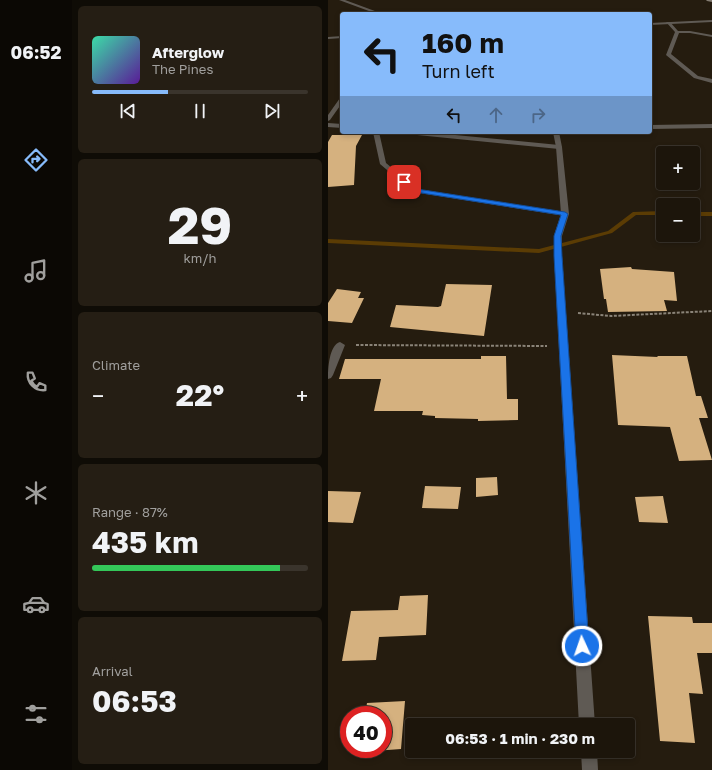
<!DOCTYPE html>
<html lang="en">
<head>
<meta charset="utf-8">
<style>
  :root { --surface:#1c150b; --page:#251e14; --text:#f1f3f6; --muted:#a09f9d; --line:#3a342c; --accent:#87bbfb }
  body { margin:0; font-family:"Golos Text",sans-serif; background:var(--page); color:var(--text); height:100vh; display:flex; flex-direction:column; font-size:15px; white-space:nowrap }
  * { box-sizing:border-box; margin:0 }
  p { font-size:13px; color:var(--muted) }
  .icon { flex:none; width:22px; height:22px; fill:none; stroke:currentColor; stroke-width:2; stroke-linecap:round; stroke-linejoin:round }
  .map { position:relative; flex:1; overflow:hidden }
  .side { display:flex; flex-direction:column; gap:6px; padding:6px; background:#0f0c06; width:256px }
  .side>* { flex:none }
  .top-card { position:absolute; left:12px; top:12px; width:312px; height:122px; border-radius:4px; box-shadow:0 2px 6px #0003,0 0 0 1px var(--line); background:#87bbfb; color:#111; overflow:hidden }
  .tools { position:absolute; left:328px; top:146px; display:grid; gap:8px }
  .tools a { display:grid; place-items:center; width:44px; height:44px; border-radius:4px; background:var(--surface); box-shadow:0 2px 6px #0003,0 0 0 1px var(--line); font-size:20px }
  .speed { position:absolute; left:12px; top:706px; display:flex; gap:8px; font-size:20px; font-weight:700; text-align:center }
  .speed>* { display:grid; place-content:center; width:52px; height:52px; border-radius:50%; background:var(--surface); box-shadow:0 2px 6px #0003,0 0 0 1px var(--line); line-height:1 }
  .speed .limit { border:6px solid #d22; background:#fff; color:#111 }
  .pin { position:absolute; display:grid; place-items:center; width:34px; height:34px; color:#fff; margin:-17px; border-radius:8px; box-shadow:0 2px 6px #0006 }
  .me { position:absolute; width:44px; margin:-22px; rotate:357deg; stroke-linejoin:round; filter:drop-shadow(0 0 3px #0008) }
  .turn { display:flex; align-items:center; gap:14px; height:84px; padding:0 16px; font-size:18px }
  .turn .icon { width:52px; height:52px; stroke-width:2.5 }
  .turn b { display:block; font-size:28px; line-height:34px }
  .lanes { display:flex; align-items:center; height:38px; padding:0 16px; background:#0003; justify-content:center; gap:20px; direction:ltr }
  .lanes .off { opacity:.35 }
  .big { font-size:30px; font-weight:700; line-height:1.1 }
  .side .card { flex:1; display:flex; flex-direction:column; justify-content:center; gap:6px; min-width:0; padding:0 14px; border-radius:6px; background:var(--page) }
  .side .dial { align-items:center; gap:0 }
  .dial b { font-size:52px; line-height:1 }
  .song { display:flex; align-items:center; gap:12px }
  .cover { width:48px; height:48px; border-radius:6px; background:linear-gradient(135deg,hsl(160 70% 55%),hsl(270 70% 35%)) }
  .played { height:4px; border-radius:2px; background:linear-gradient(90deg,var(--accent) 35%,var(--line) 35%) }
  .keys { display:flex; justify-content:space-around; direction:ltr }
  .heat { display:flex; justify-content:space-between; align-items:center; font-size:22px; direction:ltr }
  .charge { height:6px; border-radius:3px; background:linear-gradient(90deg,#34c759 87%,var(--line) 0) }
  .trip { position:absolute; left:77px; top:718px; width:230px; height:40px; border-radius:4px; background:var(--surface); box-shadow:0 2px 6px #0003,0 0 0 1px var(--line); font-weight:700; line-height:40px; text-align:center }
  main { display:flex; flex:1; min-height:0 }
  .dock { display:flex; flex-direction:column; width:72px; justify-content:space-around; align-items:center; background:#0b0804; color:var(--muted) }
  .dock .icon { width:28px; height:28px }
  .dock .on { color:var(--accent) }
  .dock b { font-size:18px; color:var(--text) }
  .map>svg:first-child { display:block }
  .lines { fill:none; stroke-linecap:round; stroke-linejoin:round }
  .stream { fill:#5b3c04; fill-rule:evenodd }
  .building { fill:#d5b17f }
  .path { stroke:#8a8378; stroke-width:2; stroke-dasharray:3 1.5; stroke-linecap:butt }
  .minor { fill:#5f5a54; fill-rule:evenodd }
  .tertiary { fill:#5f5a54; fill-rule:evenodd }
  .secondary { fill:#847c72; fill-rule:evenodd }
  .route { fill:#1a73e8; stroke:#114b97 }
</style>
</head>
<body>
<main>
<nav class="dock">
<b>06:52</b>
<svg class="icon on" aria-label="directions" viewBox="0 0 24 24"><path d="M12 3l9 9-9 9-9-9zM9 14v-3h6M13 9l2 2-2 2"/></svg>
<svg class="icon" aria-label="music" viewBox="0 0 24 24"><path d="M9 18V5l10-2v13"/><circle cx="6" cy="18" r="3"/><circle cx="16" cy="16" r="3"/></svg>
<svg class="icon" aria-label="phone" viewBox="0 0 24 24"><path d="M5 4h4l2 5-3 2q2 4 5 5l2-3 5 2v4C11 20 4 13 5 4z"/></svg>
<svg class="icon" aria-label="climate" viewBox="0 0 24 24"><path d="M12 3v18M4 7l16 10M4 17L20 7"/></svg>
<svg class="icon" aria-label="car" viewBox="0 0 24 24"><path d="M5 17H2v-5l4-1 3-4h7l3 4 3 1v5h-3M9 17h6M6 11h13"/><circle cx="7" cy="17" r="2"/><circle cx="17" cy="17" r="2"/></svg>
<svg class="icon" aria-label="filters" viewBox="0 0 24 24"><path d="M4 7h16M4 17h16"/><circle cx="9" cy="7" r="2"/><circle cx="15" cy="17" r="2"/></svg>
</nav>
<section class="side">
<div class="card">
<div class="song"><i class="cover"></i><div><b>Afterglow</b><p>The Pines</p></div></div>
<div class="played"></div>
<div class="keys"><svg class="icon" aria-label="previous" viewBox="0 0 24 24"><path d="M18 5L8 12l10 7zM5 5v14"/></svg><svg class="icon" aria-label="pause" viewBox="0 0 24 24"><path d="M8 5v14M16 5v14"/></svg><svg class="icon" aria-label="next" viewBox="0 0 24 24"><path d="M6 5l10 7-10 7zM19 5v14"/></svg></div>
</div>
<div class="card dial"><b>29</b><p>km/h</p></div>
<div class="card"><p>Climate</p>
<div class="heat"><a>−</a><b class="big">22°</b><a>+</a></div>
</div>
<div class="card"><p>Range · 87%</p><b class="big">435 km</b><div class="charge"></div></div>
<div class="card"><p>Arrival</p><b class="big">06:53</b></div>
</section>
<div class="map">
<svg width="384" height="770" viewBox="0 0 384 770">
  <rect width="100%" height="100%" fill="#251c0f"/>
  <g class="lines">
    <!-- stream -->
    <path class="stream" d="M335,211V215H308L284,233L211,253L0,243V239L211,249L280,231L305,212Z
      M365,212H384V216H365Z"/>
  </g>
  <!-- building -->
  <path class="building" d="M4,135H34L28,146L26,185L0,187V142Z
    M303,267L304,269L346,272L349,301L336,300L339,311L280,312L278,299H276L272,269Z
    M118,284L164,285L156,336L62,327L68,305L110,307L113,306Z
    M9,289L33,292L30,298H36L24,323L0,321V303Z
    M284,355L330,357L329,356H359L368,396H373L380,418H371L384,460L351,461L342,427L290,425Z
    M153,356H178L179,399H190V420L150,421V419L107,418V416L94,415L95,411H46L53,379H11L17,359H153Z
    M169,477L170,495L148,497V478Z
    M97,486L133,487L130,509L94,508Z
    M0,491L33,492L25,523L0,522Z
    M335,496L340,523L311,522L307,497Z
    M100,595L98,635L51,637L48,660L14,661L23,611L70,610L72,596Z
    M320,616L364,617L365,623H384V653H369L375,694L361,693L367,743L332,741Z
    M77,701L73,749L33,752V749H55V715H37L39,703Z"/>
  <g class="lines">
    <!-- path -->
    <path class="path" d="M250,313L283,316L384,311
      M28,345L219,346"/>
    <!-- minor -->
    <path class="minor" d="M11,0H17L55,14H49Z
      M338,22H342L350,31H362L384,35V37L362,33H351L343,54L370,76L384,79V83L366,78L338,55L347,32Z
      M14,97V103L2,120L0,121V115L12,98Z
      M0,123L14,124V128L0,127Z
      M384,124V128L322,129V125Z
      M45,132H51L58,163L89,189L237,212L241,214L237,216L85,192L52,164Z
      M76,132H96L231,145L234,147L231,149L79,134Z
      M12,342L17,345L5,375L3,378L0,379C0,369 1,345 12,342Z"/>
    <!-- tertiary -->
    <path class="tertiary" d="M384,20V22L322,25V23Z
      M14,36V38L0,39V37Z
      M225,132H231L234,147L241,214L234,236V256L267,725H251L226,256V236L233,214L228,147Z
      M253,751H269L270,770H254Z"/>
    <!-- secondary -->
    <path class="secondary" d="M378,0H384V2L379,1Z"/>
  </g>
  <!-- route -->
  <path class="route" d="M74,180H78L89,189L237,212L240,214L233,236L234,256L261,646L259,651L254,653L250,651L248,646L226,256V236L233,215L87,192L74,183Z"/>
</svg>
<div class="tools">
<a>+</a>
<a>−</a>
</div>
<div class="speed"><div class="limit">40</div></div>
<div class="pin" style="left:76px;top:182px;background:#d93025"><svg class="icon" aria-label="arrive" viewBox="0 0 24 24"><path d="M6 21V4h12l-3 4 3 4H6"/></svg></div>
<svg class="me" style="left:254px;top:646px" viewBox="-20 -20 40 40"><circle r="17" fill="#1a73e8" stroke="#fff" stroke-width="3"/><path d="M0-11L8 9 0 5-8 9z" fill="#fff"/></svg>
<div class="trip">06:53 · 1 min · 230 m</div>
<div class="top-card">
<div class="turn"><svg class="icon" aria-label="left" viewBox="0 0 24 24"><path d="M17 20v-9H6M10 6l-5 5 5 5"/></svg><div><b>160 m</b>Turn left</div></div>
<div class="lanes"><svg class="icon" aria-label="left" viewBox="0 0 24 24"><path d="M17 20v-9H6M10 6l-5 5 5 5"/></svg><svg class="icon off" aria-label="ahead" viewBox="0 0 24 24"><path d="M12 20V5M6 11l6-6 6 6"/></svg><svg class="icon off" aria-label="right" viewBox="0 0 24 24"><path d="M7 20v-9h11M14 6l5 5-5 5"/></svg></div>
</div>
</div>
</main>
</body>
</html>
